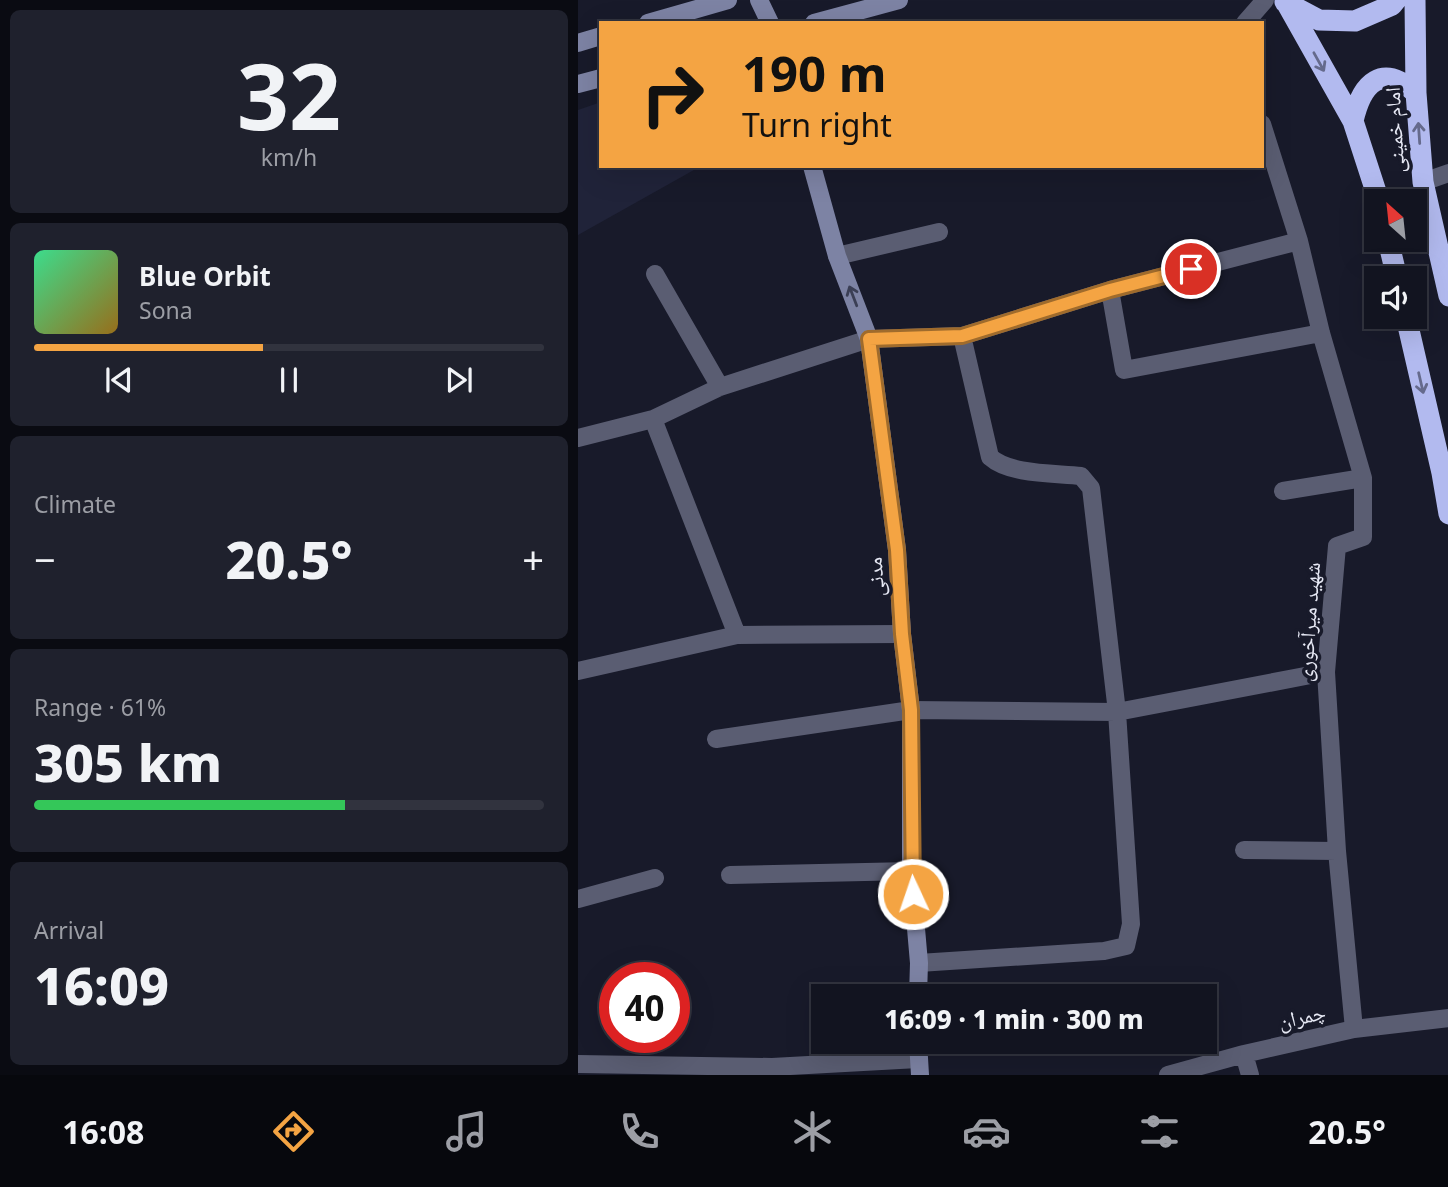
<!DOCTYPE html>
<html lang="en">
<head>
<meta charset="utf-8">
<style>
  :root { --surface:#121420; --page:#1f212d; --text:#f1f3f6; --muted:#9c9ea5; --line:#31333e; --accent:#f4a443 }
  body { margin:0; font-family:"Noto Sans","Noto Naskh Arabic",sans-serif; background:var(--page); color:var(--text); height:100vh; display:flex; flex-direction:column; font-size:26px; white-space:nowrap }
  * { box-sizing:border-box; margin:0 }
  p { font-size:23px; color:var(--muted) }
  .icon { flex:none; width:38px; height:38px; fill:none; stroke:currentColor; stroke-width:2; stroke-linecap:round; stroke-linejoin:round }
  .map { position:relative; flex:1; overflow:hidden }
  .side { display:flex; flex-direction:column; gap:10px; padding:10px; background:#0a0b12; width:578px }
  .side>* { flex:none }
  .guide { position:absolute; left:21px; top:21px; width:665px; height:147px; border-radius:0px; box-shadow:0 7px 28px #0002,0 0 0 2px var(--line); background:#f4a443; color:#111; overflow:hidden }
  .needle { width:46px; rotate:333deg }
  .controls { position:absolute; left:786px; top:189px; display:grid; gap:14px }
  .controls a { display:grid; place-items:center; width:63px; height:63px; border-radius:0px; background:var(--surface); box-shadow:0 7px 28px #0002,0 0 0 2px var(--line); font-size:35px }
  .speed { position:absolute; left:21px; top:962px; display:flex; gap:14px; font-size:35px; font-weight:700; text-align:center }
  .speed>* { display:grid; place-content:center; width:91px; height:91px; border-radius:50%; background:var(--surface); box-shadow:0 7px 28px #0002,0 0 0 2px var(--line); line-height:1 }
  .speed .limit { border:10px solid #d22; background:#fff; color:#111 }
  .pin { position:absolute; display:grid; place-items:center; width:60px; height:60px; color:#fff; margin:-30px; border:4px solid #fff; border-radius:50%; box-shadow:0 2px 7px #0007 }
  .me { position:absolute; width:77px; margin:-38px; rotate:357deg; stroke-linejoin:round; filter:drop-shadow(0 0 5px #0008) }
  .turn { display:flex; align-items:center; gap:24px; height:147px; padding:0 28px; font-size:32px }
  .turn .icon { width:91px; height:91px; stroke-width:2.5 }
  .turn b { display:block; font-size:49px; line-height:60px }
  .big { font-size:52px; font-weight:800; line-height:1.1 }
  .side .card { flex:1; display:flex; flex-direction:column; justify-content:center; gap:10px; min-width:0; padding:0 24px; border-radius:10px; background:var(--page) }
  .side .dial { align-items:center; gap:0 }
  .dial b { font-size:91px; line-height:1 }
  .song { display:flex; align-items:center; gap:21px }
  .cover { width:84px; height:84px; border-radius:10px; background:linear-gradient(135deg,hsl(150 70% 55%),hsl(40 70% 35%)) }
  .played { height:7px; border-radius:4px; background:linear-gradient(90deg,var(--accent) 45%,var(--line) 45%) }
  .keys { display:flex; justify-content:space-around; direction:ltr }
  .heat { display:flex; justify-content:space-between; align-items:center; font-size:38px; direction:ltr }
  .charge { height:10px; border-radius:5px; background:linear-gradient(90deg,#34c759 61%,var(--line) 0) }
  .trip { position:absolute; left:233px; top:984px; width:406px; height:70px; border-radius:0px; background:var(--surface); box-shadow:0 7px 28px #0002,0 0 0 2px var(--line); font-weight:800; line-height:70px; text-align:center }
  .menu { display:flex; height:112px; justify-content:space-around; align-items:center; background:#07080d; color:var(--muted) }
  .menu .icon { width:49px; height:49px }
  .menu .on { color:var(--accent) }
  .menu b { font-size:32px; color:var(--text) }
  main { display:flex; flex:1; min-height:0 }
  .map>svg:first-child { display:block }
  .built { fill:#202339 }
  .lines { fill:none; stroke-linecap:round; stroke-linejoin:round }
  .street { stroke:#5a5d72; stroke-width:18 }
  .secondary { stroke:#7d83a4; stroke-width:18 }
  .highway { stroke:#b2baef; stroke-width:21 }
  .oneway { stroke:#656a8c }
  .oneway2 { stroke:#3b3f55 }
  .route-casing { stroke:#9f6b2c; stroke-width:18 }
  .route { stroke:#f4a443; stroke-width:12 }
  .labels { text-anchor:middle; stroke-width:7; stroke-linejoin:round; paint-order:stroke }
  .street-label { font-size:21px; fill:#e6e8f4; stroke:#181a2a }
</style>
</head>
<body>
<main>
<section class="side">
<div class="card dial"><b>32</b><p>km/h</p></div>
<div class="card">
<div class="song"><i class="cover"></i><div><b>Blue Orbit</b><p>Sona</p></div></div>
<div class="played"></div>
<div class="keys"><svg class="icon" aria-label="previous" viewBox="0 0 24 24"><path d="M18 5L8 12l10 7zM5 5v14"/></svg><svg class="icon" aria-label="pause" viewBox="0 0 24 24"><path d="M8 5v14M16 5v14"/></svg><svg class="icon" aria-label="next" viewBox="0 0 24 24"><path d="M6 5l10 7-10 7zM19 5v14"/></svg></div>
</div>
<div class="card"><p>Climate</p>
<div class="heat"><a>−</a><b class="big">20.5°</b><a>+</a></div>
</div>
<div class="card"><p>Range · 61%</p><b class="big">305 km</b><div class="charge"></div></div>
<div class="card"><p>Arrival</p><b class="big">16:09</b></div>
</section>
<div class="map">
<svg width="871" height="1075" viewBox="0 0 871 1075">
  <rect width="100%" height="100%" fill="#181a2a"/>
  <!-- built -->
  <path class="built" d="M23,102V166H123L0,235V110Z"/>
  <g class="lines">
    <!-- street -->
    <path class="street" d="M667,23L687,0
      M684,124L721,241L743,333L785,478V537L759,546L748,672L759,851L776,1029
      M845,182L871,173
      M259,256L361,232
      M77,274L142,387
      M532,290L546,370L743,333
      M75,419L159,635
      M0,438L75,419L142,387L291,339L384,336L532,290L721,241
      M705,491L785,478
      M0,671L159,635L324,634
      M138,739L333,710L539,712L748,672
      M666,850L759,851
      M152,875L333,871
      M0,899L77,878
      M341,963L526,951L548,946L553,924L539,712L513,488L503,476C477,473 432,475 412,457L384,336
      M666,1054L672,1075
      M0,1064L194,1067L340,1059
      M590,1075L666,1054L776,1029L871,1018"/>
    <!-- secondary -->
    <path class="secondary" d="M181,0L192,23
      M70,23L150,0
      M236,23L321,0
      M0,43L23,36
      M0,84L23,78
      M234,166L259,256L291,339L319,550L324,634L333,710V871L341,963L340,996
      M340,1041L342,1075"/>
    <!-- highway -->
    <path class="highway" d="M837,0L838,93L845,182L871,296
      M707,2L741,20L777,21L814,5L818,0
      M708,2L775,121L801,201
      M775,121C784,82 804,63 838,93
      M810,240L819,278
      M828,317L864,473L871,514"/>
  </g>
  <!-- one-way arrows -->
  <defs><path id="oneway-shaft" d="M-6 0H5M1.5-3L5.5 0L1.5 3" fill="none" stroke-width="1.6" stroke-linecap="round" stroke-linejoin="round" transform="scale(1.75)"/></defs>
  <g class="oneway">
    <use href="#oneway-shaft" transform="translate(741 62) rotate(61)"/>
    <use href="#oneway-shaft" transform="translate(841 133) rotate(-94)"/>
    <use href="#oneway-shaft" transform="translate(843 383) rotate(77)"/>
  </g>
  <use class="oneway2" href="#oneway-shaft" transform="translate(275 296) rotate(-111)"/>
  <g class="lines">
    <!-- route casing -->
    <g class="route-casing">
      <path id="route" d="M335,894L333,710L324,634L319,550L291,339L384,336L532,290L613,269"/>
    </g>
    <!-- route -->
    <use href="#route" class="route"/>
  </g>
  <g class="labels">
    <!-- street labels -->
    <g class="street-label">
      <text transform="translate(817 130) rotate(-93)" y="7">امام خمینی</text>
      <text transform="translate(298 577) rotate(-94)" y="7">مدنی</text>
      <text transform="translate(731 622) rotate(-86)" y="7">شهید میرآخوری</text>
      <text transform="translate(724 1017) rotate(-13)" y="7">چمران</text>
    </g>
  </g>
</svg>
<div class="controls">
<a><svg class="needle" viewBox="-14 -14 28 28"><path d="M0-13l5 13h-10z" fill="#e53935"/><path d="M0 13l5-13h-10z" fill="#9c9ea5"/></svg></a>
<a><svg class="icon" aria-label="sound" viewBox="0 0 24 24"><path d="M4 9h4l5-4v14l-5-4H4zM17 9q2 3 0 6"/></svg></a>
</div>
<div class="speed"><div class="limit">40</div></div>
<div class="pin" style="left:613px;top:269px;background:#d93025"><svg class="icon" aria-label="arrive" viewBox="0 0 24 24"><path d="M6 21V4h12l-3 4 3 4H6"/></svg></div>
<svg class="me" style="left:335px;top:894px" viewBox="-20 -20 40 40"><circle r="17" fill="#f4a443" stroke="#fff" stroke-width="3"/><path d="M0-11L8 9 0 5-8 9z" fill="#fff"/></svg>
<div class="trip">16:09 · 1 min · 300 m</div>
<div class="guide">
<div class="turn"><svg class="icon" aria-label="right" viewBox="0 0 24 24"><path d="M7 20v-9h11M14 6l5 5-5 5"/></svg><div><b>190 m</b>Turn right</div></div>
</div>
</div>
</main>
<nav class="menu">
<b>16:08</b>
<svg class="icon on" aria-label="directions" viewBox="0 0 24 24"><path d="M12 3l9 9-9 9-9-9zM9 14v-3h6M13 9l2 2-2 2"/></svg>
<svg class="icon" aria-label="music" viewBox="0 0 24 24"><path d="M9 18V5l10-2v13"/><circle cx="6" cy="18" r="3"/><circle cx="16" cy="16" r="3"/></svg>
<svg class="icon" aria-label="phone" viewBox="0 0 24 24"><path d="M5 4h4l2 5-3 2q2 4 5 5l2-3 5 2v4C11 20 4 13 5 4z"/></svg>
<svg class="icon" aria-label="climate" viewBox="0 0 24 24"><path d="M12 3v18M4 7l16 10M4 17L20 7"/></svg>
<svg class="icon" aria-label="car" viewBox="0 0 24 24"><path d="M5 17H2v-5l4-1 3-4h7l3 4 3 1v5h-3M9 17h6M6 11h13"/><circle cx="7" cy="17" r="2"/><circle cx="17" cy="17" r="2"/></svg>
<svg class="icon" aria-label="filters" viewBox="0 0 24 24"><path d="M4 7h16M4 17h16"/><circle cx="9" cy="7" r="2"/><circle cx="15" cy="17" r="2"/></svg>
<b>20.5°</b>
</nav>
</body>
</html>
